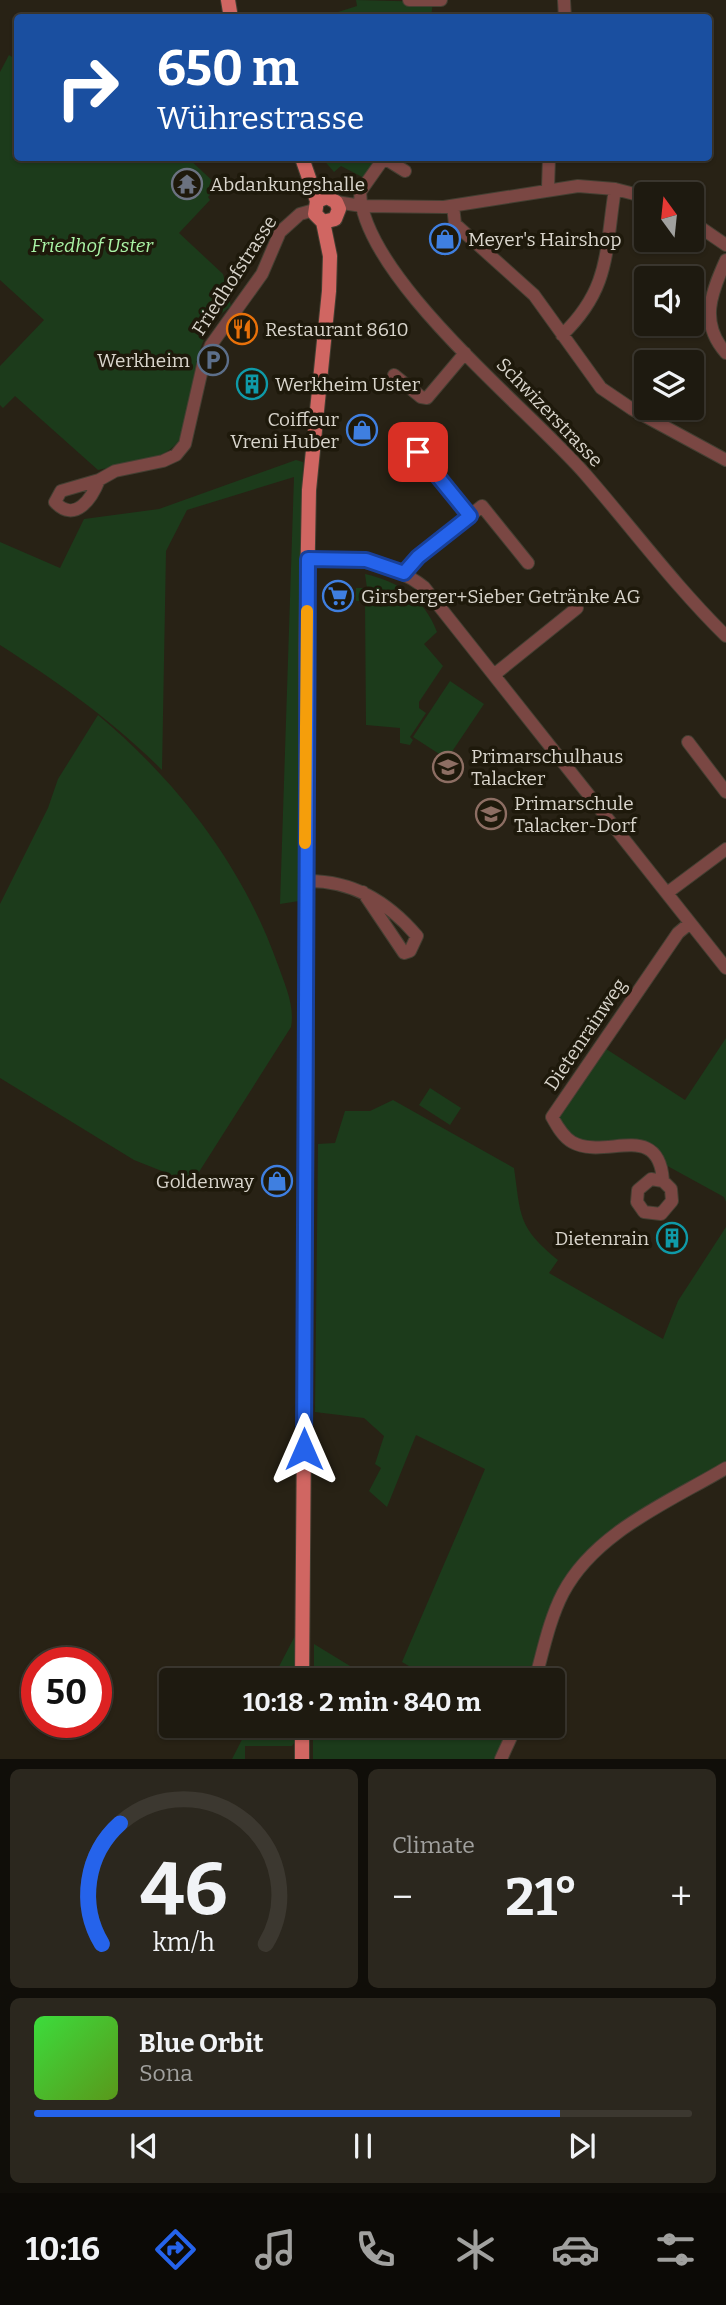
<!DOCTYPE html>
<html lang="en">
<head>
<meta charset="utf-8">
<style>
  :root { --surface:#1e1a10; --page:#2b271e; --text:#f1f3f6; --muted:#a1a19f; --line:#3c3830; --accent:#2563eb }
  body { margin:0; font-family:Bitter,serif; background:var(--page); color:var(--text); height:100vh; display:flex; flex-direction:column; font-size:26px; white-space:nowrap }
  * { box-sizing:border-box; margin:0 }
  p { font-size:23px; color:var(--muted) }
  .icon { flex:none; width:38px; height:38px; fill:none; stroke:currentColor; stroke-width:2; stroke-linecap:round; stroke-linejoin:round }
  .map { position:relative; height:1759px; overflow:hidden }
  .drawer { display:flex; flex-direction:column; gap:10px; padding:10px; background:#100e09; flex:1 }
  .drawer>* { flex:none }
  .top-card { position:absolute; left:14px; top:14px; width:698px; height:147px; border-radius:7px; box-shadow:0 2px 5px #0004,0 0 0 2px var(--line); background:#1a4fa0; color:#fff; overflow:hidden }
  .needle { width:46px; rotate:345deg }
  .controls { position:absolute; left:634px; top:182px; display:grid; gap:14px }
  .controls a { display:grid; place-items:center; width:70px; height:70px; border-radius:7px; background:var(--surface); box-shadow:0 2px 5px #0004,0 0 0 2px var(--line); font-size:35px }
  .speed { position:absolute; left:21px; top:1647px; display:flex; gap:14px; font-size:35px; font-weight:700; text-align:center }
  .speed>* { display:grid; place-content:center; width:91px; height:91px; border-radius:50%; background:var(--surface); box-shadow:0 2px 5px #0004,0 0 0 2px var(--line); line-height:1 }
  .speed .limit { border:10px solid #d22; background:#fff; color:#111 }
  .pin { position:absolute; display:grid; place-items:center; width:60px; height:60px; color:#fff; margin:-30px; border-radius:14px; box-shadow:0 4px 10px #0006 }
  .me { position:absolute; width:77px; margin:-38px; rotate:0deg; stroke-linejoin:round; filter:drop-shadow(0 0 5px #0008) }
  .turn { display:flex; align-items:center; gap:24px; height:147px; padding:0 28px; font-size:32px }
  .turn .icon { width:91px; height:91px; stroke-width:2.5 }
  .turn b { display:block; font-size:49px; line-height:60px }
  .big { font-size:52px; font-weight:700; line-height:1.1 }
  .drawer .tile { flex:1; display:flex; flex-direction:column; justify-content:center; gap:10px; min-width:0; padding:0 24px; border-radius:10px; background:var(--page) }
  .drawer .dial { align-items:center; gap:0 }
  .dial svg { height:182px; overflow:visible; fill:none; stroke:var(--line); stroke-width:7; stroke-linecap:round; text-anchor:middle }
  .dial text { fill:var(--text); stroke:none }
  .song { display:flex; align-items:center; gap:21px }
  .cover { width:84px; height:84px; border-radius:10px; background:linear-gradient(135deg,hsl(120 70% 55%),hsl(90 70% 35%)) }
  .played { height:7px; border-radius:4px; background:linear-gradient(90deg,var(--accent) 80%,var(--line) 80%) }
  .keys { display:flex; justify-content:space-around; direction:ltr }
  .heat { display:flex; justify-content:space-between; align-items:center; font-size:38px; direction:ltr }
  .drawer .tiles { flex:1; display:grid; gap:10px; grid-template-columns:1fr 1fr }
  .tile:last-child { grid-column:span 2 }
  .trip { position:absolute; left:159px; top:1668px; width:406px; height:70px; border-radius:7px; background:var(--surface); box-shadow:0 2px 5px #0004,0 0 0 2px var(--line); font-weight:700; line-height:70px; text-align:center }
  .menu { display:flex; height:112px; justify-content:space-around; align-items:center; background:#0c0a06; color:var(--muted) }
  .menu .icon { width:49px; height:49px }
  .menu .active { color:var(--accent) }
  .menu b { font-size:32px; color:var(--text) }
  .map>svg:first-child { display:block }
  .green { fill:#1c3b1b }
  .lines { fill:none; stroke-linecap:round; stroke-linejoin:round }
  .minor-casing { stroke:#443f32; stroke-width:14 }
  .major-casing { stroke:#443f32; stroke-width:16 }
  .minor { stroke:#7a4743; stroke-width:12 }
  .major { stroke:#d06662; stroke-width:14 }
  .route-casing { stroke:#184099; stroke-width:18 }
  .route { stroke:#2563eb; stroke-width:12 }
  .slow { stroke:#f59e0b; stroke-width:12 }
  .labels { text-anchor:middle; stroke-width:7; stroke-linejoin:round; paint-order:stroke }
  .poi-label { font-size:19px; fill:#d9d5cc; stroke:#1e190b; text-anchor:start }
  .park-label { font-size:19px; font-style:italic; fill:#aaf4a6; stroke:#1e190b }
  .street-label { font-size:19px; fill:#d9d5cc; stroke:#1e190b }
</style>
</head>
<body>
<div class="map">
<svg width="726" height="1759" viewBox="0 0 726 1759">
  <rect width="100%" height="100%" fill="#282215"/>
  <!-- green -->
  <path class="green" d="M356,0L433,2L431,17L319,18L357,6Z
    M9,55L17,60L18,158H188L218,186L208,197L210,200L179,233L223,274L231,306C178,344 202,422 174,446C156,463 121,464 98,470L15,396L3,408L0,405V366L44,320L0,280V72Z
    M322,158H380L366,179L341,166L334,172Z
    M296,460L303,462L299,588V901L280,904L294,477L187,510L166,551L162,770C112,720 59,683 0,645V542L60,568L84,519L159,509Z
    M365,574C400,582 424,598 437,632L424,644L443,666L419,702V708L426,713L410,737L413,740L410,745L400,743V728L366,725L365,601H356V588H367Z
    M450,681L484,704L447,759L413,737Z
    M98,715C178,782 243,866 278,965C285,985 295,1006 291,1027L192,1183L134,1160L0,1078V904L48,808L58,779Z
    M726,1038V1202L724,1197L662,1163L650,1150L572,1142L555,1112L600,1045L685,1100Z
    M430,1088L461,1108L450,1125L419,1105Z
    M393,1100L514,1168C521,1217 518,1227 558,1260L549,1273L663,1339L678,1301L726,1227V1468L615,1535L571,1579L535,1680H433L402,1662L485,1469L416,1435L387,1507L369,1491L381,1468L375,1464L384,1436L364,1418L315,1412L318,1144L335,1143L345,1111H370Z
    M298,1630V1680H272Z
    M314,1644L373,1680H314Z
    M249,1726H297V1739L292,1746H245V1759H232Z
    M313,1726H516L501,1759H313Z"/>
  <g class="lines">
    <!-- minor casing -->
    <g class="minor-casing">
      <path id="minor" d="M409,0H441
        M564,0L565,18
        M405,171L384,158L360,192C363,278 530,410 586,475C633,529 675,586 726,636
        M548,188L549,158
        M336,202L362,206L444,207L578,186L615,189L646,197
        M453,206L455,224L534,295L601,388L632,409L726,460
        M691,221L726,245
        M726,260C711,293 699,323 726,353
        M562,335C611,288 605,251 615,189
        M394,375L421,397L427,398L465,353
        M418,452L470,516
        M99,480C92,498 75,524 55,502L61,491L99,480L115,471L163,461L176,455L185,444L203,365L211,345L262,274L280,232L300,214L314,210
        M308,559C352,559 387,559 424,587L726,968
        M404,573L418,557L482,506L528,563
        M495,674L577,608
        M688,742L726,792
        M305,881C352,880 387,901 417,936L410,951L404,953L363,892
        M667,893L726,849
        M663,1181L651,1179L638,1190L637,1202L644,1212L661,1214L672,1201L671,1189L663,1181C659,1119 605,1161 572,1142C563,1137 557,1126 552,1117L678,933L690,923
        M535,1680C543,1652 549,1620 563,1593C595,1532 669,1502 726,1468
        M501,1759L516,1726"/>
    </g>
    <!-- major casing -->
    <g class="major-casing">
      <path id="major" d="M228,0L231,18
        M302,158L317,201L315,214L323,222L335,219L339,209L336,202L327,197L317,201
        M302,1680L307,1057L306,650L309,490L329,291L330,256L323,222
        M302,1759V1726"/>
    </g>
    <!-- minor -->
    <use href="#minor" class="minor"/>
    <!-- major -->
    <use href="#major" class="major"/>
  </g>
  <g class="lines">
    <!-- route casing -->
    <g class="route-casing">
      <path id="route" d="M304,1449L308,559L366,560L404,573L418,557L470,516L418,452"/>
    </g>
    <!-- route -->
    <use href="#route" class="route"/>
    <!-- slow -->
    <path class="slow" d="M305,843L307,611"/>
  </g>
  <!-- icons -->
  <defs>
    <g id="temple-ring" transform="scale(1.575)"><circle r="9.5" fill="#1e190b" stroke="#6b7280" stroke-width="1.5"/><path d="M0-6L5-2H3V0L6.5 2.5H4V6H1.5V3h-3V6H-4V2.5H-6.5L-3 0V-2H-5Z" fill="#6b7280"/></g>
    <g id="shop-ring" transform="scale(1.575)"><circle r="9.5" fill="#1e190b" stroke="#3f7fe0" stroke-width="1.5"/><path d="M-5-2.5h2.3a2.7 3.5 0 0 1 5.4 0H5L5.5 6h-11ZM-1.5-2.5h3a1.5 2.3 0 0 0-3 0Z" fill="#3f7fe0"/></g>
    <g id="restaurant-ring" transform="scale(1.575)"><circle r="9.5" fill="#1e190b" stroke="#e8710a" stroke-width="1.5"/><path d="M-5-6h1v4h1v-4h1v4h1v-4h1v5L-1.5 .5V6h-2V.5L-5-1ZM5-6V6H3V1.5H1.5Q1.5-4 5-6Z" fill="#e8710a"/></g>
    <g id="parking-ring" transform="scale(1.575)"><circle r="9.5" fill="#1e190b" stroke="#5c6f8a" stroke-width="1.5"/><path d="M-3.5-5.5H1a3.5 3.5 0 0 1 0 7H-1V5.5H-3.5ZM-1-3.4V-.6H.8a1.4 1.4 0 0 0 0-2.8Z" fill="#5c6f8a"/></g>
    <g id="building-ring" transform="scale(1.575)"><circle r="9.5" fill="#1e190b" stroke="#0f9aa8" stroke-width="1.5"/><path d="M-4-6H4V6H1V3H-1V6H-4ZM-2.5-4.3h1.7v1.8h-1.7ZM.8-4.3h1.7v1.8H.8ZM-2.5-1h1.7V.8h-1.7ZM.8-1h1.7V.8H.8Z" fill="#0f9aa8"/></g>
    <g id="supermarket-ring" transform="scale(1.575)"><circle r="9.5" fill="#1e190b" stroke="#3f7fe0" stroke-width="1.5"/><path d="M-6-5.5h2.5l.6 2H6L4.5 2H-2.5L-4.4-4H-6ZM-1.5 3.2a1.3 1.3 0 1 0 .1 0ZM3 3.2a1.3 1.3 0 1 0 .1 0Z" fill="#3f7fe0"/></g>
    <g id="school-ring" transform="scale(1.575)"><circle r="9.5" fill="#1e190b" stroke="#8d6e63" stroke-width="1.5"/><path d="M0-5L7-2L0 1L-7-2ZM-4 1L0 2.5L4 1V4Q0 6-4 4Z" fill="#8d6e63"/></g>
  </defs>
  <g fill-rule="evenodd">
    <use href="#temple-ring" x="187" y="184"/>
    <use href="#shop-ring" x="445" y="239"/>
    <use href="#restaurant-ring" x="242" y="329"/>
    <use href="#parking-ring" x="213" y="360"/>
    <use href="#building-ring" x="252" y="384"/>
    <use href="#shop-ring" x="362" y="430"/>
    <use href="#supermarket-ring" x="338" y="596"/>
    <use href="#school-ring" x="448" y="767"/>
    <use href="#school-ring" x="491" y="814"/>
    <use href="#shop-ring" x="277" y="1181"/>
    <use href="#building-ring" x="672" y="1238"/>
  </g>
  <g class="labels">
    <!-- poi labels -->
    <g class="poi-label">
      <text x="210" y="191">Abdankungshalle</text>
      <text x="468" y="246">Meyer's Hairshop</text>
      <text x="265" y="336">Restaurant 8610</text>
      <text x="190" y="367" text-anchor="end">Werkheim</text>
      <text x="275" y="391">Werkheim Uster</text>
      <text x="339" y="426" text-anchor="end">Coiffeur<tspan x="339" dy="22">Vreni Huber</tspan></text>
      <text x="361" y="603">Girsberger+Sieber Getränke AG</text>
      <text x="471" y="763">Primarschulhaus<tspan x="471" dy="22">Talacker</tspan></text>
      <text x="514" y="810">Primarschule<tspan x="514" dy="22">Talacker-Dorf</tspan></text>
      <text x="254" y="1188" text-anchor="end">Goldenway</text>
      <text x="649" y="1245" text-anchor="end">Dietenrain</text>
    </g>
    <!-- park labels -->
    <g class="park-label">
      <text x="92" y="252">Friedhof Uster</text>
    </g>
    <!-- street labels -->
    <g class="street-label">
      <text transform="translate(234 275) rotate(-57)" y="7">Friedhofstrasse</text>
      <text transform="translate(550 412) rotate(46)" y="7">Schwizerstrasse</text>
      <text transform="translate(585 1034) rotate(-56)" y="7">Dietenrainweg</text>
    </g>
  </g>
</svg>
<div class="controls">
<a><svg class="needle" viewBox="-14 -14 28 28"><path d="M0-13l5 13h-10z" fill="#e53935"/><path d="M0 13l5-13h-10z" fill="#a1a19f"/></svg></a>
<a><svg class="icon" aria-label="sound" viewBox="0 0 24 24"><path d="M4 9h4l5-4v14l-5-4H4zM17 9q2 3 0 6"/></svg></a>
<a><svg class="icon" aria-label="layers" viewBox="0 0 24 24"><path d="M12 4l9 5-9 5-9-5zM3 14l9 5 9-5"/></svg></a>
</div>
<div class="speed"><div class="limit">50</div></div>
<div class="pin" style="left:418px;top:452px;background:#d93025"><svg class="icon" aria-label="arrive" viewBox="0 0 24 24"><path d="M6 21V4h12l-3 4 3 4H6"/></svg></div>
<svg class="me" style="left:304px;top:1449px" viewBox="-20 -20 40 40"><path d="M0-17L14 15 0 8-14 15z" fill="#2563eb" stroke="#fff" stroke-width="4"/></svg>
<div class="trip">10:18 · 2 min · 840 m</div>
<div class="top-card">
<div class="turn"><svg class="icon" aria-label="right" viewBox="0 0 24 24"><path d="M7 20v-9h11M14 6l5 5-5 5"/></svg><div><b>650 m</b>Wührestrasse</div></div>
</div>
</div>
<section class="drawer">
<div class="tiles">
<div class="tile dial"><svg viewBox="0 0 100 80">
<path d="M14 69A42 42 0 1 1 86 69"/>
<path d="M14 69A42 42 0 0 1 22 16" stroke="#2563eb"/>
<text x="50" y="56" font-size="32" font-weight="700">46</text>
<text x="50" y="72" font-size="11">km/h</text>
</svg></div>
<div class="tile"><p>Climate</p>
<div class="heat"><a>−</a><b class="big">21°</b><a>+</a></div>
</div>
<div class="tile">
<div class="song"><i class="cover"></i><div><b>Blue Orbit</b><p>Sona</p></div></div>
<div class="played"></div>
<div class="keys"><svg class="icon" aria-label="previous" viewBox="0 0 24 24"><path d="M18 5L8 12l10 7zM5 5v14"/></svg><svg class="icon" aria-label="pause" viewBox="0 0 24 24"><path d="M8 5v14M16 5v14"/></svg><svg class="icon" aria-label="next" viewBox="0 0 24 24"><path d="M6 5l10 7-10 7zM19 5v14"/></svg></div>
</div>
</div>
</section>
<nav class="menu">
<b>10:16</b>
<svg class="icon active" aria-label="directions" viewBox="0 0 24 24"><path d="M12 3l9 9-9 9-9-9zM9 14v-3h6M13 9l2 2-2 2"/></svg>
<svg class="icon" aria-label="music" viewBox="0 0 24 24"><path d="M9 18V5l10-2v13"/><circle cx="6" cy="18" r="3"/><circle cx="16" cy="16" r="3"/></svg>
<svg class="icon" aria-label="phone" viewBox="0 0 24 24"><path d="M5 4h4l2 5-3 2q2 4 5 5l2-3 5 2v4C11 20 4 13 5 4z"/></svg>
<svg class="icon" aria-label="climate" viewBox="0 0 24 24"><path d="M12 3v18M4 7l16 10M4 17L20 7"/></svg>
<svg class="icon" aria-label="car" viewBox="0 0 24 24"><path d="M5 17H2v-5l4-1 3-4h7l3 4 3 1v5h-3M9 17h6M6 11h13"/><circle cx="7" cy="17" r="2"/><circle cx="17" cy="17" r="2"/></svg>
<svg class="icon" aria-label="filters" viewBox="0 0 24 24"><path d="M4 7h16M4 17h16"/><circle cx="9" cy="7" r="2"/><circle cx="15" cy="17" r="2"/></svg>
</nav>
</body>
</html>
